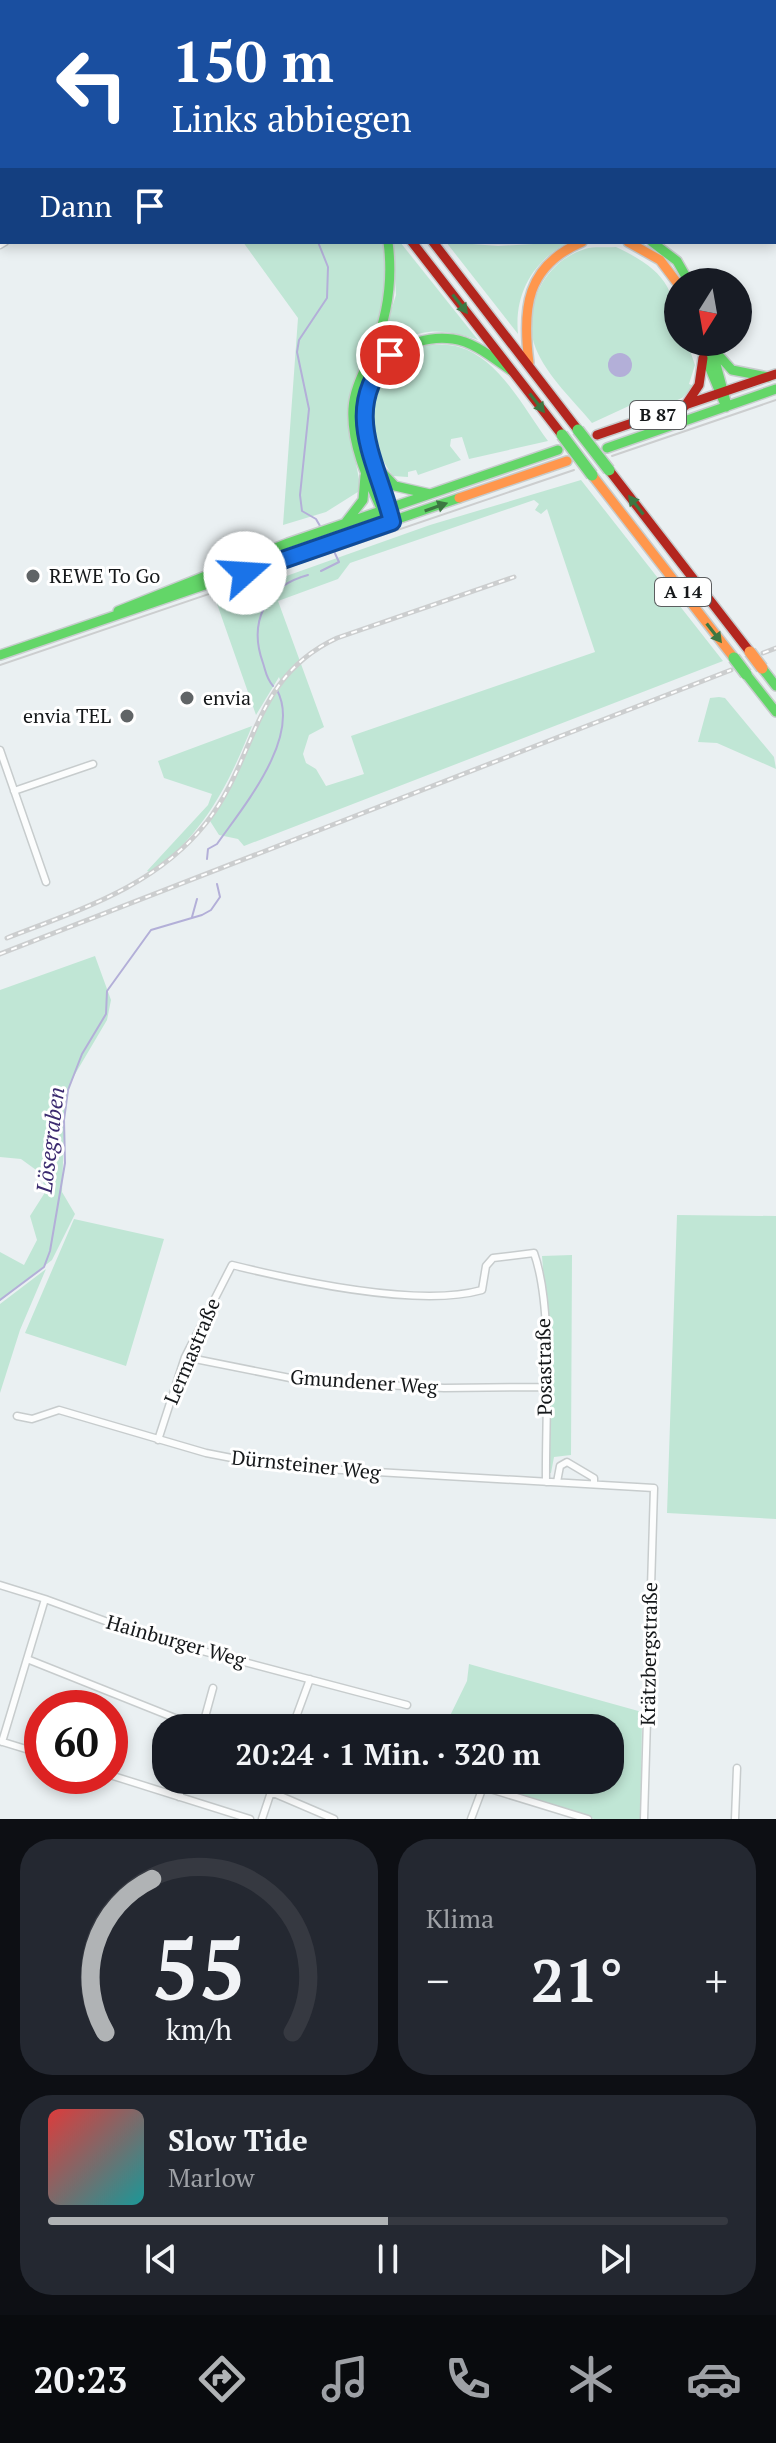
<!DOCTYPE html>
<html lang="de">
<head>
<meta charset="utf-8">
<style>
  :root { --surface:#171b24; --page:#242831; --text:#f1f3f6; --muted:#9ea1a6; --line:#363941; --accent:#b0b3b5 }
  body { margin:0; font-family:"PT Serif",serif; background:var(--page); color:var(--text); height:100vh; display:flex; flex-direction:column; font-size:30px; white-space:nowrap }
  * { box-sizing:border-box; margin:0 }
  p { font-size:26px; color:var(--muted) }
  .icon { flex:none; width:44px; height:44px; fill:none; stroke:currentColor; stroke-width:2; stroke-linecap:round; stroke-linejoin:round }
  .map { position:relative; height:1819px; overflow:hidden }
  .panel { display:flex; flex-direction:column; gap:20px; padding:20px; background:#0d0f14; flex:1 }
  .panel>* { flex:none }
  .guide { position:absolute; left:0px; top:0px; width:776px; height:244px; box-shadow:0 4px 12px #0003; background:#1a4fa0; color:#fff; overflow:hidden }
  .needle { width:52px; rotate:191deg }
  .controls { position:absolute; left:664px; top:268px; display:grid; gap:16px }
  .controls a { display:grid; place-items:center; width:88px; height:88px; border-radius:50%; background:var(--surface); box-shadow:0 4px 12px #0003; font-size:40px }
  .speed { position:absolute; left:24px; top:1690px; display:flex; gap:16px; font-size:40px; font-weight:700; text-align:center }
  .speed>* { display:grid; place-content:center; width:104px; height:104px; border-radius:50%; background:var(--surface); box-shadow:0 4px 12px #0003; line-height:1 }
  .speed .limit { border:12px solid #d22; background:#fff; color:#111 }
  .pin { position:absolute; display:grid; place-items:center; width:68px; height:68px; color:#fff; margin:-34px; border:4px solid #fff; border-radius:50%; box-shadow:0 2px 8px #0007 }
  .me { position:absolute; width:88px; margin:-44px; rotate:71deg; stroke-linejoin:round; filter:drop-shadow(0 0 6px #0008) }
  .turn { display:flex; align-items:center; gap:28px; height:168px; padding:0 40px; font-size:36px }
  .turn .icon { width:104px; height:104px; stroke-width:2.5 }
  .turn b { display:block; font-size:56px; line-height:68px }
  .then { display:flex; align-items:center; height:76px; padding:0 40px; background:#0003; gap:16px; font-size:30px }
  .big { font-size:60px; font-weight:700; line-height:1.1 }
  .panel .widget { flex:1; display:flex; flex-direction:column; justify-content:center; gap:12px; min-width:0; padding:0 28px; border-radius:32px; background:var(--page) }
  .panel .dial { align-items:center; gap:0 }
  .dial svg { height:208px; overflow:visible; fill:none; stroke:var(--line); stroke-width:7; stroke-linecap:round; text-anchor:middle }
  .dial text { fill:var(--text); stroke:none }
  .song { display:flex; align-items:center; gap:24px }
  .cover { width:96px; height:96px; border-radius:12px; background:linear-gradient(135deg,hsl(0 70% 55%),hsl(180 70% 35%)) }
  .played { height:8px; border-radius:4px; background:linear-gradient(90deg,var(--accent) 50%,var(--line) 50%) }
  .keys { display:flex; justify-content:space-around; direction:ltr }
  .heat { display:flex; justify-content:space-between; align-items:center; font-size:44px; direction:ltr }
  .panel .tiles { flex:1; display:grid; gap:20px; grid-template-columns:1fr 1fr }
  .widget:last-child { grid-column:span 2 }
  .trip { position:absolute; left:152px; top:1714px; width:472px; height:80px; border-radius:32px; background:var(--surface); box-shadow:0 4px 12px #0003; font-weight:700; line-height:80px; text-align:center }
  .dock { display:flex; height:128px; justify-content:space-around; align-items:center; background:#090b0e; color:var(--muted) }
  .dock .icon { width:56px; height:56px }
  .dock .current { color:var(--accent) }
  .dock b { font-size:36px; color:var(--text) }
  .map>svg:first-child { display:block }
  .green { fill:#c0e6d5; fill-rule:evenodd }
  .water { fill:#b3afd8 }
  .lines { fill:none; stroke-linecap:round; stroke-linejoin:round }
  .stream { stroke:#b3afd8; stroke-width:2 }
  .street-casing { stroke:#c7cccd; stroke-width:9 }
  .fast-casing { stroke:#c7cccd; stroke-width:12 }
  .slow-casing { stroke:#c7cccd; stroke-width:12 }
  .jam-casing { stroke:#c7cccd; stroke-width:12 }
  .street { stroke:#fcfdfd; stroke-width:6 }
  .fast { stroke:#63d668; stroke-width:9 }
  .slow { stroke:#ff974d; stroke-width:9 }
  .jam { stroke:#b3261e; stroke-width:9 }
  .tram { stroke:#cccecf; stroke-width:2 }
  .rail-casing { stroke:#cccecf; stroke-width:5 }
  .rail { stroke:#fff; stroke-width:2; stroke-dasharray:6; stroke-linecap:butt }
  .fast-bridge-casing { stroke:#c7cccd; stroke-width:14; stroke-linecap:butt }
  .slow-bridge-casing { stroke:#c7cccd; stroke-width:14; stroke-linecap:butt }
  .fast-bridge { stroke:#63d668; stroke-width:11 }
  .slow-bridge { stroke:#ff974d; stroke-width:11 }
  .oneway { fill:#3c7741 }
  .route-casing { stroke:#114b97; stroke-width:20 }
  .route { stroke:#1a73e8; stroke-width:14 }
  .poi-dot { fill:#606466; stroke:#fff; stroke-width:3 }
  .labels { text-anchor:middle; stroke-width:6; stroke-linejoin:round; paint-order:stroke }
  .shield { fill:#fff; stroke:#5b5d5f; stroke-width:2 }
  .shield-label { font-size:18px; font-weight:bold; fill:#15181a }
  .poi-label { font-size:20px; fill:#15181a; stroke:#fff; text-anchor:start }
  .street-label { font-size:20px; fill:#15181a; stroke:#fff }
  .water-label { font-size:22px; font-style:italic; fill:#3c2b70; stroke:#fff }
</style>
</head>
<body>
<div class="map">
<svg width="776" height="1819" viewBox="0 0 776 1819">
  <rect width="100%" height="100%" fill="#eaf0f2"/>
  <!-- green -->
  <path class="green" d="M262,0H503L504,2H264Z
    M243,242H383L387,292L349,426L361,490L326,512L283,525L298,318Z
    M393,242H400L478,340C434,325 410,329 375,360L396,295Z
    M446,242L498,246L568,242C533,262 514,293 518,334Z
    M616,247C663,269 678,288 678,342H687L695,365L689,384L694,386L682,398L642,415L631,405L592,423C574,401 547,376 536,349C520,310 544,261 585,249C594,246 606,248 616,247Z
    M428,345C438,345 450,344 459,347C499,358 525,410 548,441L469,459L462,437L451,439L450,446L461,460L418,475L416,470L408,472V477L393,476C354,422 361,367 428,345Z
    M581,480L723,661L244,846L238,839L219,835L210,821L228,792L260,716L282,685L279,677L256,715L216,601L430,525ZM534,500L539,504L535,510L541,514L547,509L595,652L351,736L364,774L326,786L316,769L306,763L303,754L309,735L324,727L278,601L338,579L350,563Z
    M719,697L725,698L774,757L776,769L717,743L698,742L710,698Z
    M252,726C227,788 205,831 152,873L147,871L208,805L212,794L164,778L158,761Z
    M95,956L111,1000L107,1020L71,1081L65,1103L62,1192L75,1214L52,1260L0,1301V1252L24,1265L37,1240L30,1216L44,1194L43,1175L21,1159L0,1157V990Z
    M677,1215L776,1216V1519L667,1513Z
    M74,1219L164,1239L126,1366L25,1333Z
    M572,1255L571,1455L554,1457L551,1473H547L549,1348L542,1256Z
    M46,1269L20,1330L0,1393V1304Z
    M469,1664L642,1712L641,1819H594L470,1780H610V1728H444L467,1681Z"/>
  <!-- water -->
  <path class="water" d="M608 365a12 12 0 1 1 24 0a12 12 0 1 1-24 0Z"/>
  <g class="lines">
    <!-- stream -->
    <path class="stream" d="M189,2L192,0
      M318,242L328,267L327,298L299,340L297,352L309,409L300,495L302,511L316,519L320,526
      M321,571L339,562L332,547
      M273,686C266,678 266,672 263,663C248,622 266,586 308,575
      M207,859L208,849L217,844C243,807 302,737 277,690
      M192,917L197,899
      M0,1300L44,1267L50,1251L65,1163L64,1120L68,1090L82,1054L106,1014L107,991L151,930L202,915L211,910L220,897L217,884"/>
    <!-- street casing -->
    <g class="street-casing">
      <path id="street" d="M706,0L708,2
        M732,2L735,0
        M0,245L5,242
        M0,750L46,882
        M14,791L93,764
        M185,1357L305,1381L444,1388L545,1387
        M17,1416L32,1419L59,1410L206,1453L273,1466L654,1488L644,1819
        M158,1440L185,1357L232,1265C297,1281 418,1308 482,1290L486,1266L493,1258L534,1253C554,1309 545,1419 546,1482
        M557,1482L560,1466L567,1462L594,1478V1484
        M0,1585L45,1599
        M27,1659L200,1728
        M202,1728L213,1688
        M292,1728L310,1679
        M0,1741L42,1754
        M2,1742L45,1599L149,1637L407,1705
        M110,1775L250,1819
        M461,1780L588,1819
        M271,1792L334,1819
        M179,1797L185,1780
        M262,1819L275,1780
        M471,1819L483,1787
        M735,1819L737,1768"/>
    </g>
    <!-- fast casing -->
    <g class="fast-casing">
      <path id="fast" d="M224,0L226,2
        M242,0L243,2
        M652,242L677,261L689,282
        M699,342L726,407
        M712,348L732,370L768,377
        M713,353L726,402
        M607,448L776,389
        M379,469L395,486L430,494
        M384,515C369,482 351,446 353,409C354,388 365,370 373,351C388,315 393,280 388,242
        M346,522L363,500L365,476
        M392,522C383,489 365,456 363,422C360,373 404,332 453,339C475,342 494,359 512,371
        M118,611L288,543L558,450
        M0,655L459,498
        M762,668L776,686
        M746,674L776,712"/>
    </g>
    <!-- slow casing -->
    <g class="slow-casing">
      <path id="slow" d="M628,242L660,260L678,284
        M529,363C522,308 526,266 582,242
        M592,475L734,658
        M459,498L567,461"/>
    </g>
    <!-- jam casing -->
    <g class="jam-casing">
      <path id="jam" d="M412,242L562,435
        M433,242L578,430
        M685,406L699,385L703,358
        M597,435L776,374
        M609,470L750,652"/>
    </g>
    <!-- street -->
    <use href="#street" class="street"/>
    <!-- fast -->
    <use href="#fast" class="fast"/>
    <!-- slow -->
    <use href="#slow" class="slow"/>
    <!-- jam -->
    <use href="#jam" class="jam"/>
    <!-- tram -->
    <path class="tram" d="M612,456L776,400
      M0,665L574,470"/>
    <!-- rail casing -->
    <g class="rail-casing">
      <path id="rail" d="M763,653L776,648
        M7,938C81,909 155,887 206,823C258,757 251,678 337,638L514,577
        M0,954L731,670"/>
    </g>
    <!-- rail -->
    <use href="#rail" class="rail"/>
    <!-- fast-bridge casing -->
    <g class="fast-bridge-casing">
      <path id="fast-bridge" d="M578,430L609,470
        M562,435L592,475
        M734,658L746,674"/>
    </g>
    <!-- slow-bridge casing -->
    <g class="slow-bridge-casing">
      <path id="slow-bridge" d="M750,652L762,668"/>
    </g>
    <!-- fast-bridge -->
    <use href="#fast-bridge" class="fast-bridge"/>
    <!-- slow-bridge -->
    <use href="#slow-bridge" class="slow-bridge"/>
  </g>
  <!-- one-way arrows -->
  <defs><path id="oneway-solid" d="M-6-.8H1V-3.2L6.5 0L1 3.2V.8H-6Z" transform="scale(2)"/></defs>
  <g class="oneway">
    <use href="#oneway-solid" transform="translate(460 304) rotate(52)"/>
    <use href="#oneway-solid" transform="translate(537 403) rotate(52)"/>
    <use href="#oneway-solid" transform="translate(636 505) rotate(-128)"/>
    <use href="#oneway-solid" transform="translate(436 507) rotate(-19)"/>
    <use href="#oneway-solid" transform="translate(714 633) rotate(52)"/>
  </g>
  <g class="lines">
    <!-- route casing -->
    <g class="route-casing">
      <path id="route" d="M245,573L392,522C377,460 340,410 390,355"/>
    </g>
    <!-- route -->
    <use href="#route" class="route"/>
  </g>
  <!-- markers -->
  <g class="poi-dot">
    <circle cx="33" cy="576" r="8"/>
    <circle cx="187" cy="698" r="8"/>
    <circle cx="127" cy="716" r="8"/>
  </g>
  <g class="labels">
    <!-- shield labels -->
    <g class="shield">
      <rect x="630" y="401" width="56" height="28" rx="6"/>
      <rect x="655" y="578" width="56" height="28" rx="6"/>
    </g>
    <g class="shield-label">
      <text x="658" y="421">B 87</text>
      <text x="683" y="598">A 14</text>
    </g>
    <!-- poi labels -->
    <g class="poi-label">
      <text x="49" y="583">REWE To Go</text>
      <text x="203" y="705">envia</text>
      <text x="111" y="723" text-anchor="end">envia TEL</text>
    </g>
    <!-- street labels -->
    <g class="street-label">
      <text transform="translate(192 1351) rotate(-67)" y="7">Lermastraße</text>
      <text transform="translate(544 1367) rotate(-91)" y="7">Posastraße</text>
      <text transform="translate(364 1382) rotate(4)" y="7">Gmundener Weg</text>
      <text transform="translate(306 1465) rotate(6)" y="7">Dürnsteiner Weg</text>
      <text transform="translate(176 1641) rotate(16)" y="7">Hainburger Weg</text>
      <text transform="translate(649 1654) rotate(-89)" y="7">Krätzbergstraße</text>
    </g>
    <!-- water labels -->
    <g class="water-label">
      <text transform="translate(50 1140) rotate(-83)" y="8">Lösegraben</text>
    </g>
  </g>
</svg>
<div class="controls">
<a><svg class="needle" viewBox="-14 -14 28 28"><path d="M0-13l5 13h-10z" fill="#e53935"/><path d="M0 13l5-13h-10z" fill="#9ea1a6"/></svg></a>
</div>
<div class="speed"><div class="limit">60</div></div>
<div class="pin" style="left:390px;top:355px;background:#d93025"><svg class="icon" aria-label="arrive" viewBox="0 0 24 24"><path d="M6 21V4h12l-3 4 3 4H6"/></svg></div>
<svg class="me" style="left:245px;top:573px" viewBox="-20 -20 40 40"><circle r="19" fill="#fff"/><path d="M0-13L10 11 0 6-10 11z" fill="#1a73e8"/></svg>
<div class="trip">20:24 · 1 Min. · 320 m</div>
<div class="guide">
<div class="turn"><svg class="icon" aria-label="left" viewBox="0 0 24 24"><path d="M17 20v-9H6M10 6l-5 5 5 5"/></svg><div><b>150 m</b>Links abbiegen</div></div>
<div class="then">Dann<svg class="icon" aria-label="arrive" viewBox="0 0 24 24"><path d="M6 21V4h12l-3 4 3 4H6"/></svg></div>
</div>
</div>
<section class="panel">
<div class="tiles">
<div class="widget dial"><svg viewBox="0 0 100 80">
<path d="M14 69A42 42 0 1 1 86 69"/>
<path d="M14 69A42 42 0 0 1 32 10" stroke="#b0b3b5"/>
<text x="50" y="56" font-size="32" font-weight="700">55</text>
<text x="50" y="72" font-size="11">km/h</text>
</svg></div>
<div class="widget"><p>Klima</p>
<div class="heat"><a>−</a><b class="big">21°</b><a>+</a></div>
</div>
<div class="widget">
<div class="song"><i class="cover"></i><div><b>Slow Tide</b><p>Marlow</p></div></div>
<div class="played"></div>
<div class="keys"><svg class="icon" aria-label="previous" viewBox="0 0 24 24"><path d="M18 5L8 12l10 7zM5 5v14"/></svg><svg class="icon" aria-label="pause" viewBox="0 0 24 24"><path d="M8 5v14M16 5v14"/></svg><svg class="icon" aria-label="next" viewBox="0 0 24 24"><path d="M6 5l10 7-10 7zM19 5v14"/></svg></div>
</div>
</div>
</section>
<nav class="dock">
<b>20:23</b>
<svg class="icon current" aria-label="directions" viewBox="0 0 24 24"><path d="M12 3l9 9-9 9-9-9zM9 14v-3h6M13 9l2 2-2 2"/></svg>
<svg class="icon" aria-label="music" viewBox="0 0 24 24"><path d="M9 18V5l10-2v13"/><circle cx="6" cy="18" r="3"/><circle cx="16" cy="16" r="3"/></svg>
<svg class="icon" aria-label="phone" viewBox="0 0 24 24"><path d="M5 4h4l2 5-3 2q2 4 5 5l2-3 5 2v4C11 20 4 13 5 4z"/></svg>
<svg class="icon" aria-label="climate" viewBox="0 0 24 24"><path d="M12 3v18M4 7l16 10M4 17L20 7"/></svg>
<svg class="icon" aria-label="car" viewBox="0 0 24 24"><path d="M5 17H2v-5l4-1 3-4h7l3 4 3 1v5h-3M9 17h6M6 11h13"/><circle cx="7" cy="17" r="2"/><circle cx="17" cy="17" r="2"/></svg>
</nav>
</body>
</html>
